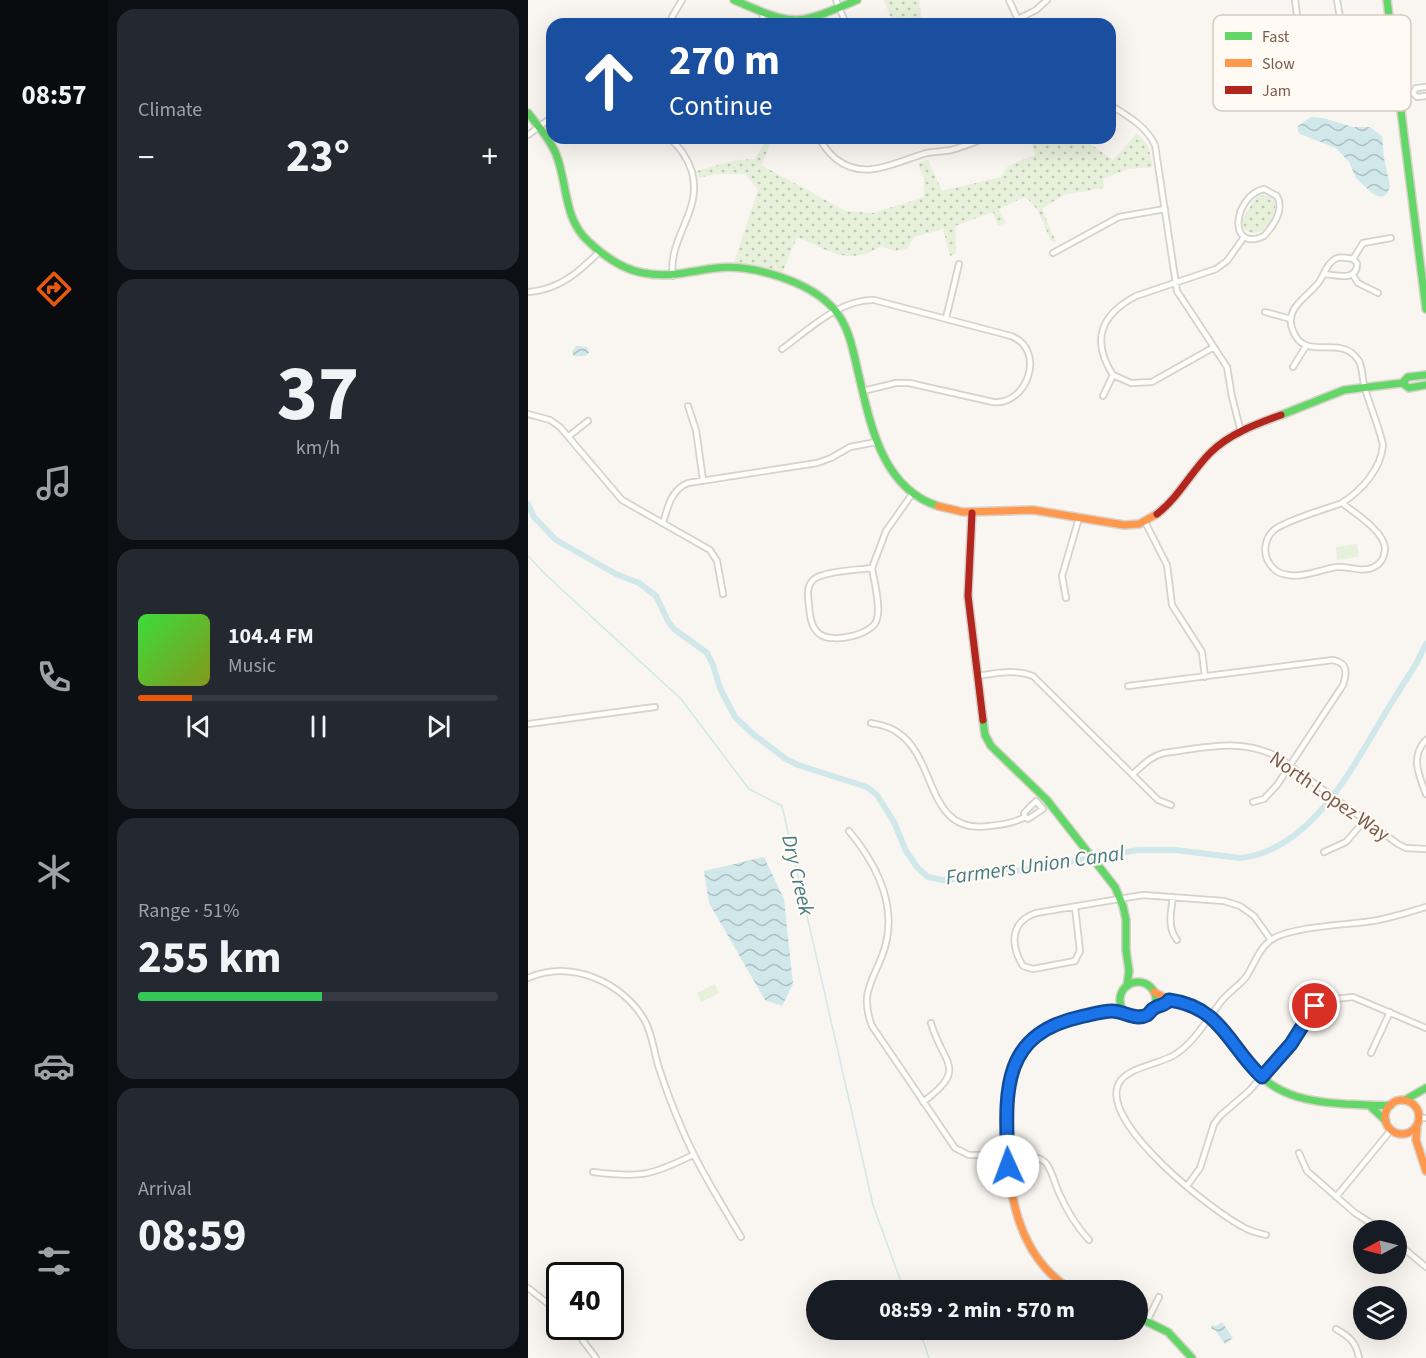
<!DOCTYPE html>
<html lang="en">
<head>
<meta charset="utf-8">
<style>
  :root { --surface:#171b24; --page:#242831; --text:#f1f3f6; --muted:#9ea1a6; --line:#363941; --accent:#ea580c }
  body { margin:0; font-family:"Source Sans 3",sans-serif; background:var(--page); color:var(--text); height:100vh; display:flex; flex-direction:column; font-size:22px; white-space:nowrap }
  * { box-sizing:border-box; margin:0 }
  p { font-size:20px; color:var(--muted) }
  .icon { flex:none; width:33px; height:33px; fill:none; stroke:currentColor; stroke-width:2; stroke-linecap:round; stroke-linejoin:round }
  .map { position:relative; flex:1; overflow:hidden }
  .side { display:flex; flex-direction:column; gap:9px; padding:9px; background:#0d0f14; width:420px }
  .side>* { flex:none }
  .banner { position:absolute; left:18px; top:18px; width:570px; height:126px; border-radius:18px; box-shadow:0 6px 24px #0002; background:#1a4fa0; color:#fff; overflow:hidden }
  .needle { width:39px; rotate:263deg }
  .controls { position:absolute; left:825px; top:1220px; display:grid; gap:12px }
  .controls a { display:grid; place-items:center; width:54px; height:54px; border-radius:50%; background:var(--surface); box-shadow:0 6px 24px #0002; font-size:30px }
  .speed { position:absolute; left:18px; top:1262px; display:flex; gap:12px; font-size:30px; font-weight:700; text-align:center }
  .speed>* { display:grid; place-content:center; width:78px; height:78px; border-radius:50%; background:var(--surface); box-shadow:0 6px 24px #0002; line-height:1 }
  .speed .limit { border:3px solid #111; border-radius:9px; background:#fff; color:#111 }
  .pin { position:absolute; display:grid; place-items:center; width:51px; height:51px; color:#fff; margin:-26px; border:3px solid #fff; border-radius:50%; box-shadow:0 2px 6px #0007 }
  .me { position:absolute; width:66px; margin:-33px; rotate:358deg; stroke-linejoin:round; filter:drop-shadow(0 0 4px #0008) }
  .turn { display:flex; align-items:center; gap:21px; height:126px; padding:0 24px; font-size:27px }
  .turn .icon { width:78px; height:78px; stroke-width:2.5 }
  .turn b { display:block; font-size:42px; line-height:51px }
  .big { font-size:45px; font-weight:700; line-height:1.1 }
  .side .card { flex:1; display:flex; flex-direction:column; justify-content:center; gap:9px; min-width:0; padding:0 21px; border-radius:18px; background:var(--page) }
  .side .dial { align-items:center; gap:0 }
  .dial b { font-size:78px; line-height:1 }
  .song { display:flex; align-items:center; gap:18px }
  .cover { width:72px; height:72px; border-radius:9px; background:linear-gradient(135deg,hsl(120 70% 55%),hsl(70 70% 35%)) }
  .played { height:6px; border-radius:3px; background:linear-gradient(90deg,var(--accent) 15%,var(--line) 15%) }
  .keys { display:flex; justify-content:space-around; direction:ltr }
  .heat { display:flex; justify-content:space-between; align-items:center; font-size:33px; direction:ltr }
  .charge { height:9px; border-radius:4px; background:linear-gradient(90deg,#34c759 51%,var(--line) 0) }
  .trip { position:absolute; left:278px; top:1280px; width:342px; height:60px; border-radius:30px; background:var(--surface); box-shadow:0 6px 24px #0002; font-weight:700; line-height:60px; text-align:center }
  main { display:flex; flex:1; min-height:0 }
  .tab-bar { display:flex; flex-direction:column; width:108px; justify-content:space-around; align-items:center; background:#090b0e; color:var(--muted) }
  .tab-bar .icon { width:42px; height:42px }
  .tab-bar .current { color:var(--accent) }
  .tab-bar b { font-size:27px; color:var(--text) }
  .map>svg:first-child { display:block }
  .grass { fill:#e7f0db }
  .park { fill:url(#park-dots) }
  .water { fill:url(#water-waves) }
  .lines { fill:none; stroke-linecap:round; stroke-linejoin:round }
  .stream { stroke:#d0e8ea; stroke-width:1.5 }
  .canal { stroke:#d0e8ea; stroke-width:6 }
  .street-casing { stroke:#d7d1cb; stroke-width:8 }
  .fast-casing { stroke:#d9d2cb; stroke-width:10 }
  .slow-casing { stroke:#d9d2cb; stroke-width:10 }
  .jam-casing { stroke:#d9d2cb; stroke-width:10 }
  .street { stroke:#fefefd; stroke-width:4.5 }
  .fast { stroke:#63d668; stroke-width:7 }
  .slow { stroke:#ff974d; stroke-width:7 }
  .jam { stroke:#b3261e; stroke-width:7 }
  .route-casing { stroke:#114b97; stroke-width:15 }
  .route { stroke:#1a73e8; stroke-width:10 }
  .labels { text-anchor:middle; stroke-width:4.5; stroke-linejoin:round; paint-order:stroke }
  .street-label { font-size:20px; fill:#7a5c4d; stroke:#fffaf3 }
  .water-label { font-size:21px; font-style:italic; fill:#437c86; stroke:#fffaf3 }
  .key { fill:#fffaf3; stroke:#d7cbc1; stroke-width:1.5 }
  .key-label { font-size:16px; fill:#7a5c4d }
</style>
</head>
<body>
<main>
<nav class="tab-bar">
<b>08:57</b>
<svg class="icon current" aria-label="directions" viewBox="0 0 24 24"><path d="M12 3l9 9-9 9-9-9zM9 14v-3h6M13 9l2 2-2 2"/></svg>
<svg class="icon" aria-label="music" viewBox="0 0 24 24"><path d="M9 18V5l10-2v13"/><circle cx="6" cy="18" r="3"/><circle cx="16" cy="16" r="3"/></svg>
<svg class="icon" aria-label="phone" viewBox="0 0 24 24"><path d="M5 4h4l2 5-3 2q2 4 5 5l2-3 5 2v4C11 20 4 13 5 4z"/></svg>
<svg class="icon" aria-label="climate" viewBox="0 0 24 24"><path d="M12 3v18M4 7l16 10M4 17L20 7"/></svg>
<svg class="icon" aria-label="car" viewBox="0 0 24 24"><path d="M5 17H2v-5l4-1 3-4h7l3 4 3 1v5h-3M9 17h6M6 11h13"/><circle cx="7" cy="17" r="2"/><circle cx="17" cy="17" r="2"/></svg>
<svg class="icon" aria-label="filters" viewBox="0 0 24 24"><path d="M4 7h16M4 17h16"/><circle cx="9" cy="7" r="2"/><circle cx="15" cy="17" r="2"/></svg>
</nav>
<section class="side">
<div class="card"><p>Climate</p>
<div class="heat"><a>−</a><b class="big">23°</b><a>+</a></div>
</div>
<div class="card dial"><b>37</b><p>km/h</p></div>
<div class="card">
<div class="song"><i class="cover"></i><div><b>104.4 FM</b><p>Music</p></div></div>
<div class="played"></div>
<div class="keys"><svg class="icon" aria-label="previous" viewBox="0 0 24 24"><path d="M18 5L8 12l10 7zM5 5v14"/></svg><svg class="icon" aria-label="pause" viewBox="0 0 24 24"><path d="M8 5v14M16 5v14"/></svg><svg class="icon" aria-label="next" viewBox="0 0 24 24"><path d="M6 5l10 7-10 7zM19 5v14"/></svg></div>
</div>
<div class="card"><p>Range · 51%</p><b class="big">255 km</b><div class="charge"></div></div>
<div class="card"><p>Arrival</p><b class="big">08:59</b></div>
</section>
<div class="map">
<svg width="898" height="1358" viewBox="0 0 898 1358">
  <defs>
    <pattern id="park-dots" width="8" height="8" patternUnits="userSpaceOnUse" patternTransform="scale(1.5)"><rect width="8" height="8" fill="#e7f0db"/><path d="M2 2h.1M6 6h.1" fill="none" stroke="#c0c6b4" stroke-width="1.8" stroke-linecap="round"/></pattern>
    <pattern id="water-waves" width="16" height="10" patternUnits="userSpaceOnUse" patternTransform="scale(1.5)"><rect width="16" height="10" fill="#d0e8ea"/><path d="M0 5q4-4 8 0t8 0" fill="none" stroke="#aebfc0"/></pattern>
  </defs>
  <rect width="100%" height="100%" fill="#f9f5f0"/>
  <!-- grass -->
  <path class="grass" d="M829,544L831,557L809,560L808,547Z
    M187,984L191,993L173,1002L169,993Z"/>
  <!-- park -->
  <path class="park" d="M356,0H391L394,22L408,24H365Z
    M609,133L620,145L625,167L600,169L575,179L576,188L535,195L514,209L528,242L523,241C516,226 511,205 496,197L471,209L478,223L470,226L465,212L427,226L428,253L422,256L415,229L386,237L379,249L366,251L353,246C320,267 301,250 269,237L254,274L223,264L206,263L230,190L217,174H187L171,178L169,171L209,160L227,159L239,138H245L233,165L318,211L345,213L396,197V179L390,164L400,160L414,191L473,177L480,166L507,155L502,138H554L585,160Z
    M732,195L744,197C756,212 733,244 716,229L714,220L727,199Z"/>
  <!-- water -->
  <path class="water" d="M783,117L795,118L825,127H842L854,136L856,158L862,186L859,194L853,197L845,194L828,178L821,162L808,148L772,134L770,131V126Z
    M48,346L59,347L61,353L57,356H46L44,352Z
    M236,857L256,899L265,984L254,1006L237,1000L181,903L176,871Z
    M694,1322L705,1338L697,1344L687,1330L683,1329L684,1325L688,1326Z"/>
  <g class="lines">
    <!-- stream -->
    <path class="stream" d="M0,556L17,574L153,699L221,789L254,806L345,1205L376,1290
      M391,1329L401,1358"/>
    <!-- canal -->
    <path class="canal" d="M0,504L6,517L28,540L88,574L111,583L128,596L140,621L146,629L179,653L185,665L192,688L207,717L225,734L258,759L270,765L339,787L349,795L366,822L378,851L389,867L400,877L414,880L447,878L610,850H647L712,858C780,851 821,774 852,722C863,703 876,683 888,664L898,644"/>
    <!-- street casing -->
    <g class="street-casing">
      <path id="street" d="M308,0L318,24
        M481,0L492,24
        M767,0L775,62C779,70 783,76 793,76C800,76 810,74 814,67C821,56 811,14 809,0
        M144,17L154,0
        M490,19L508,10L519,0
        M48,22L49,24
        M233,24L236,12
        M898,87L888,88L885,93L889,97L898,96
        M582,105C600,116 618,126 627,145L649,291L699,367L704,397L713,432
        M0,135L24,117
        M141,138C152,147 160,159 164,172C175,211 139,239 145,276
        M290,138C296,145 300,153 308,159C336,181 366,163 395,154C404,151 414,152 423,150C435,147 446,142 458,138
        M736,189L749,196C757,210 746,225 736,236C699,253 705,196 736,189Z
        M525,253L591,217L637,209
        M825,259L835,243L863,238
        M796,274C808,275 830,282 829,263L825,259C819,258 812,256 807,259C799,263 796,275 791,282C780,297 755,308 765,331C776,360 807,338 825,354C827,356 829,358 831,361C835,369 834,380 837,388C842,407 851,426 855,445C853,469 834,490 814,503
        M825,275L830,283L850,293
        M0,292C31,290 51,272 72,251
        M737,312L763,319
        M418,318L431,264
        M254,349C280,330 312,299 346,300L483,336C519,350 499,406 465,402L381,383H368L335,391
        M765,367L778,346
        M585,375C563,341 572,315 608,296L688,269L699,261L716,237
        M585,375L603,383L624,382L686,347
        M575,396L585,375
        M160,406L168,430L175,480
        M0,414L22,420L32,427L94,500L182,550L189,561L195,594
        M41,436L60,421
        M814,503C827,513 857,532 857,549C857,556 853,564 846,567C835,573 821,566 809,567C794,569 775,578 760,575C750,574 743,568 739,559C735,549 738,537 746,530C758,520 798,509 814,503Z
        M617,522L639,565L644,605L674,652L677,677
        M135,523C140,506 143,490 160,483L289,463L303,458L322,447L348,442
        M344,568C346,581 353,607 349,619C345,635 306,643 293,635C283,629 282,616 281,606C280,597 278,587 285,580C294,571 331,570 344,568Z
        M344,568L358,531L384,494
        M538,598L534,576L551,518
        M449,676C468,673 486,669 505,676L630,800L643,805
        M600,686L805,660C820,663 819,673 815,685L749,785L736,799L725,802
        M343,723C352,725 361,726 369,732C410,758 397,835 461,826C473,825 486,823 497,817L500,819L515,809L508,801L496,813L497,817
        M0,724L127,707
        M898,740C882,756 891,776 898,794
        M605,774C615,765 623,756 636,753C676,748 712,737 750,757L870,844L878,848L898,849
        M321,831C350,866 372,910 354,956C343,984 332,995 344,1026L427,1148L441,1155H501C508,1157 513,1158 518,1163C524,1171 527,1184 531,1193C539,1211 548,1226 561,1240
        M796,852L818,842L837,820
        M645,897C643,912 639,927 649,940
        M547,907L552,951L547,961L505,969L495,966C482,945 482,922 508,913L615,895L696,901L712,906L726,916L743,940
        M0,978C43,959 95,982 117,1021C124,1034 126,1051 130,1065C137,1087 145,1108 154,1129C170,1167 192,1201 213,1237
        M843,1053L862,1012
        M395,1102C441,1068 415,1065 403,1023
        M891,1118H898
        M771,1153L779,1171L827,1213L854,1230
        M65,1172C112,1178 122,1176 165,1155
        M659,1186L672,1168L686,1124L692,1116L721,1091L763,1044L783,1012L792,1002L798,1000L825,997L898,1028
        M808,1197L863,1130
        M738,1235C731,1233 724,1232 717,1228C685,1212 574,1125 590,1085C597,1067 631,1065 648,1054C667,1041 678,1021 692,1003C699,993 710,987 718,977C726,965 731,948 743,940C763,926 820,925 845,921C863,918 881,912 898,907
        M868,1242L898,1267
        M0,1288L32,1313
        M619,1321L631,1297
        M44,1326L68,1358
        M808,1329C822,1337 828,1342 831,1358
        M506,1336L517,1329"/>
    </g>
    <!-- fast casing -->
    <g class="fast-casing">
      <path id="fast" d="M206,0C268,27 267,26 329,0
        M859,0L898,309
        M0,113C10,126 22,139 28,154C40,184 35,219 61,242C76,256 96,270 116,273C140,278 164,271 188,268C224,264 281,281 306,309C321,326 325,350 330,372C342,422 353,488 410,506
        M874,383L880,377L898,375
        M753,415L816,390L874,383L881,388L898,385
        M455,720L457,735L463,746L519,800L587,887L595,906L598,920V950L601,971L599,986
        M592 1000a18 18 0 1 1 36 0a18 18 0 1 1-36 0Z
        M641,1000C667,1005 690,1019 706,1041C713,1051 719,1062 727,1071C752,1097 783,1102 817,1104C832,1104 847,1107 863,1105
        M877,1100L898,1088
        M843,1107L858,1121
        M478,1126C478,1108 477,1089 483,1071C499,1025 554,1010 598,1013
        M609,1317L640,1332L664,1358"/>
    </g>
    <!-- slow casing -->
    <g class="slow-casing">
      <path id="slow" d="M410,506L435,512L505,510L596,525L611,524L629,514
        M626,992L641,1000L638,1004L626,1008
        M857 1117a17 17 0 1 1 34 0a17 17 0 1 1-34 0Z
        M478,1126C479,1186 487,1256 544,1290
        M889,1127L888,1140L898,1171"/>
    </g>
    <!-- jam casing -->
    <g class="jam-casing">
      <path id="jam" d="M444,513L440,596L455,720
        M629,514C651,497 663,472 682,453C701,434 728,424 753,415"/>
    </g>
    <!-- street -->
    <use href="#street" class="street"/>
    <!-- fast -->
    <use href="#fast" class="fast"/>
    <!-- slow -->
    <use href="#slow" class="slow"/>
    <!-- jam -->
    <use href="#jam" class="jam"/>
  </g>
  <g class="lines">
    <!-- route casing -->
    <g class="route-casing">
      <path id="route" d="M480,1166C478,1098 469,1035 552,1017C562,1015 574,1011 584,1011C596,1011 608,1021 619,1015C622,1013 623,1010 625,1009C631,1004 636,1007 641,1000C694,1007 701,1047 734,1077L763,1044L787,1006"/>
    </g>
    <!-- route -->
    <use href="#route" class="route"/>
  </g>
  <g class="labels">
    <!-- street labels -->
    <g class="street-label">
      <text transform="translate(802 796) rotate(35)" y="7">North Lopez Way</text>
    </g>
    <!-- water labels -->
    <g class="water-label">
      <text transform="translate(507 865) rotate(-8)" y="7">Farmers Union Canal</text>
      <text transform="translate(270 875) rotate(77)" y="7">Dry Creek</text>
    </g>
  </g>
  <!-- legend -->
  <rect x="685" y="15" width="198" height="96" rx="9" class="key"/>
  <rect x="697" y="32" width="27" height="8" fill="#63d668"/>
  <rect x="697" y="59" width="27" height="8" fill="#ff974d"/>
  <rect x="697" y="86" width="27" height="8" fill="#b3261e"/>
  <g class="key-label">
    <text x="734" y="42">Fast</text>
    <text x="734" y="69">Slow</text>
    <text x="734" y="96">Jam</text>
  </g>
</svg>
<div class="controls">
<a><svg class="needle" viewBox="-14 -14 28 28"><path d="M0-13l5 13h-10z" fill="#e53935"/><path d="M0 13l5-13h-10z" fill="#9ea1a6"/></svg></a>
<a><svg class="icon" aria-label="layers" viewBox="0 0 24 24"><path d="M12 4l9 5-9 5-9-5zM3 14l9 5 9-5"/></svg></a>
</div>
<div class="speed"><div class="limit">40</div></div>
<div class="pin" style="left:787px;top:1006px;background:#d93025"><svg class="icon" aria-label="arrive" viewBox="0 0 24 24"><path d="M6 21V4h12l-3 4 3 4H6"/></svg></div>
<svg class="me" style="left:480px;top:1166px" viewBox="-20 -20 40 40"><circle r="19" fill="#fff"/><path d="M0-13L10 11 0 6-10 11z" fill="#1a73e8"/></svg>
<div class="trip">08:59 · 2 min · 570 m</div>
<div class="banner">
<div class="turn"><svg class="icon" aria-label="ahead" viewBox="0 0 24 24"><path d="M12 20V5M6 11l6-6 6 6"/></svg><div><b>270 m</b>Continue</div></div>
</div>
</div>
</main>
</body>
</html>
